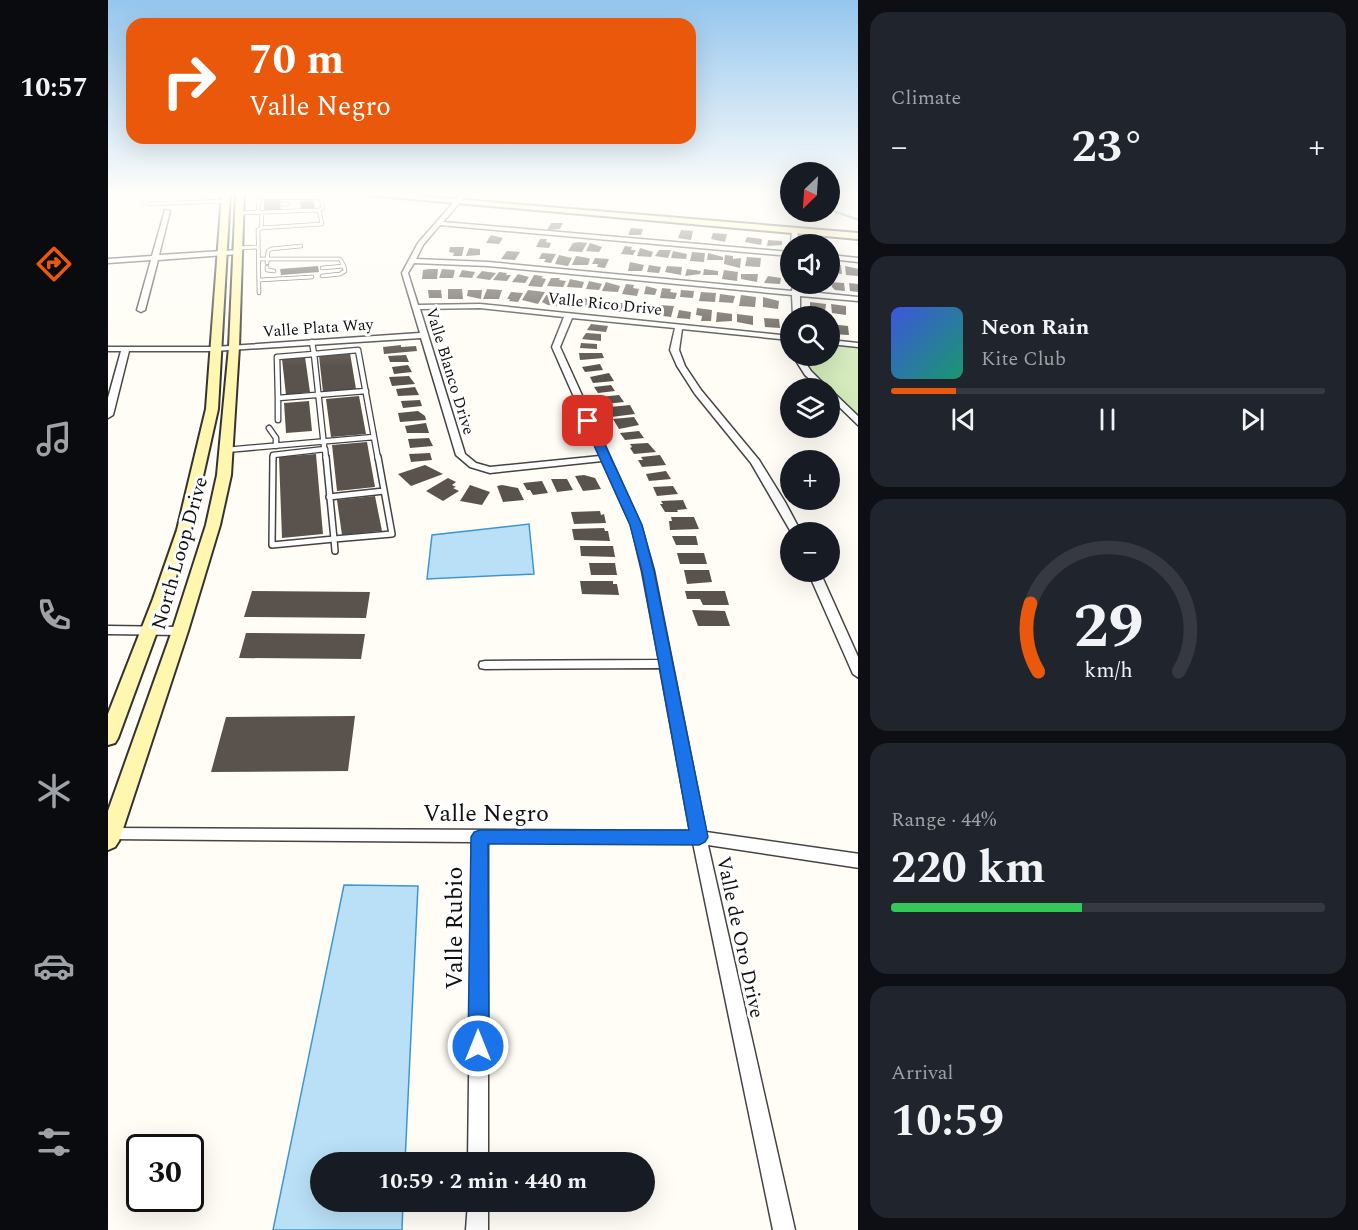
<!DOCTYPE html>
<html lang="en">
<head>
<meta charset="utf-8">
<style>
  :root { --surface:#171b24; --page:#20242c; --text:#f1f3f6; --muted:#9ea1a6; --line:#363941; --accent:#ea580c }
  body { margin:0; font-family:Spectral,serif; background:var(--page); color:var(--text); height:100vh; display:flex; flex-direction:column; font-size:22px; white-space:nowrap }
  * { box-sizing:border-box; margin:0 }
  p { font-size:20px; color:var(--muted) }
  .icon { flex:none; width:33px; height:33px; fill:none; stroke:currentColor; stroke-width:2; stroke-linecap:round; stroke-linejoin:round }
  .map { position:relative; flex:1; overflow:hidden }
  .side { display:flex; flex-direction:column; gap:12px; padding:12px; background:#0d0f14; width:500px }
  .side>* { flex:none }
  .hud { position:absolute; left:18px; top:18px; width:570px; height:126px; border-radius:18px; box-shadow:0 6px 24px #0002; background:#ea580c; color:#fff; overflow:hidden }
  .needle { width:39px; rotate:205deg }
  .fabs { position:absolute; left:672px; top:162px; display:grid; gap:12px }
  .fabs a { display:grid; place-items:center; width:60px; height:60px; border-radius:50%; background:var(--surface); box-shadow:0 6px 24px #0002; font-size:30px }
  .speed { position:absolute; left:18px; top:1134px; display:flex; gap:12px; font-size:30px; font-weight:700; text-align:center }
  .speed>* { display:grid; place-content:center; width:78px; height:78px; border-radius:50%; background:var(--surface); box-shadow:0 6px 24px #0002; line-height:1 }
  .speed .limit { border:3px solid #111; border-radius:9px; background:#fff; color:#111 }
  .pin { position:absolute; display:grid; place-items:center; width:51px; height:51px; color:#fff; margin:-26px; border-radius:12px; box-shadow:0 3px 9px #0006 }
  .me { position:absolute; width:66px; margin:-33px; rotate:0deg; stroke-linejoin:round; filter:drop-shadow(0 0 4px #0008) }
  .turn { display:flex; align-items:center; gap:21px; height:126px; padding:0 24px; font-size:27px }
  .turn .icon { width:78px; height:78px; stroke-width:2.5 }
  .turn b { display:block; font-size:42px; line-height:51px }
  .big { font-size:45px; font-weight:700; line-height:1.1 }
  .side .tile { flex:1; display:flex; flex-direction:column; justify-content:center; gap:9px; min-width:0; padding:0 21px; border-radius:18px; background:var(--page) }
  .side .dial { align-items:center; gap:0 }
  .dial svg { height:156px; overflow:visible; fill:none; stroke:var(--line); stroke-width:7; stroke-linecap:round; text-anchor:middle }
  .dial text { fill:var(--text); stroke:none }
  .song { display:flex; align-items:center; gap:18px }
  .cover { width:72px; height:72px; border-radius:9px; background:linear-gradient(135deg,hsl(230 70% 55%),hsl(160 70% 35%)) }
  .played { height:6px; border-radius:3px; background:linear-gradient(90deg,var(--accent) 15%,var(--line) 15%) }
  .keys { display:flex; justify-content:space-around; direction:ltr }
  .heat { display:flex; justify-content:space-between; align-items:center; font-size:33px; direction:ltr }
  .charge { height:9px; border-radius:4px; background:linear-gradient(90deg,#34c759 44%,var(--line) 0) }
  .trip { position:absolute; left:202px; top:1152px; width:345px; height:60px; border-radius:30px; background:var(--surface); box-shadow:0 6px 24px #0002; font-weight:700; line-height:60px; text-align:center }
  main { display:flex; flex:1; min-height:0 }
  .dock { display:flex; flex-direction:column; width:108px; justify-content:space-around; align-items:center; background:#090b0e; color:var(--muted) }
  .dock .icon { width:42px; height:42px }
  .dock .on { color:var(--accent) }
  .dock b { font-size:27px; color:var(--text) }
  .map>svg:first-child { display:block }
  .green { fill:#d5ebbd }
  .water { fill:#b9e0f7; stroke:#3f96cf; stroke-width:1.5 }
  .lines { fill:none; stroke-linecap:round; stroke-linejoin:round }
  .stream { stroke:#3f96cf; stroke-width:2 }
  .building { fill:#5a524d }
  .lane-far2-casing { stroke:#444; stroke-width:4.5 }
  .lane-far1-casing { stroke:#444; stroke-width:7 }
  .lane-casing { stroke:#444; stroke-width:8 }
  .street-casing { stroke:#444; stroke-width:3 }
  .secondary-casing { stroke:#333; stroke-width:4 }
  .lane-far2 { stroke:#fff; stroke-width:3 }
  .lane-far1 { stroke:#fff; stroke-width:4.5 }
  .lane { stroke:#fff; stroke-width:5 }
  .street { fill:#fff; fill-rule:evenodd }
  .secondary { fill:#fff6b0; fill-rule:evenodd }
  .route { fill:#1a73e8; stroke:#114b97; stroke-width:1.5 }
  .labels { text-anchor:middle; stroke-width:6; stroke-linejoin:round; paint-order:stroke }
  .far-street-label { font-size:16px; fill:#111; stroke:#fff }
  .street-label { font-size:20px; fill:#111; stroke:#fff }
  .near-street-label { font-size:24px; fill:#111; stroke:#fff }
</style>
</head>
<body>
<main>
<nav class="dock">
<b>10:57</b>
<svg class="icon on" aria-label="directions" viewBox="0 0 24 24"><path d="M12 3l9 9-9 9-9-9zM9 14v-3h6M13 9l2 2-2 2"/></svg>
<svg class="icon" aria-label="music" viewBox="0 0 24 24"><path d="M9 18V5l10-2v13"/><circle cx="6" cy="18" r="3"/><circle cx="16" cy="16" r="3"/></svg>
<svg class="icon" aria-label="phone" viewBox="0 0 24 24"><path d="M5 4h4l2 5-3 2q2 4 5 5l2-3 5 2v4C11 20 4 13 5 4z"/></svg>
<svg class="icon" aria-label="climate" viewBox="0 0 24 24"><path d="M12 3v18M4 7l16 10M4 17L20 7"/></svg>
<svg class="icon" aria-label="car" viewBox="0 0 24 24"><path d="M5 17H2v-5l4-1 3-4h7l3 4 3 1v5h-3M9 17h6M6 11h13"/><circle cx="7" cy="17" r="2"/><circle cx="17" cy="17" r="2"/></svg>
<svg class="icon" aria-label="filters" viewBox="0 0 24 24"><path d="M4 7h16M4 17h16"/><circle cx="9" cy="7" r="2"/><circle cx="15" cy="17" r="2"/></svg>
</nav>
<div class="map">
<svg width="751" height="1230" viewBox="0 0 751 1230">
  <rect width="100%" height="100%" fill="#fffdf5"/>
  <!-- green -->
  <path class="green" d="M722,342L750,345V423L722,394V388H716L700,373L689,356H722Z"/>
  <!-- water -->
  <path class="water" d="M421,524L426,574L319,579L324,535Z
    M236,885L310,886L297,1162H213V1202H295L294,1230H165Z"/>
  <g class="lines">
    <!-- stream -->
    <path class="stream" d="M674,194L682,197
      M722,210L751,220"/>
  </g>
  <!-- building -->
  <path class="building" d="M172,198L173,210L156,211V199Z
    M205,200L207,208L193,209L192,201Z
    M443,223H455L452,229L439,230Z
    M523,228L535,229L533,235H520Z
    M573,230L585,231L583,240L570,238Z
    M605,233L619,234L617,242L603,239Z
    M383,235L395,238L391,244L378,243Z
    M639,237L654,239L653,245L637,242Z
    M432,239H439L438,242L443,243L441,248L428,247Z
    M660,240L674,241V245L659,246Z
    M471,242L479,243L474,252L460,251L465,243Z
    M482,243L494,247L491,252L478,251Z
    M517,246L524,247L523,250H528L525,255L513,254Z
    M342,247H356L354,256H345L346,253L341,252Z
    M361,248L372,249V255L358,256Z
    M532,248L545,252L543,257L529,256Z
    M551,250H563L560,258L547,256Z
    M399,251L412,252L407,260L393,259Z
    M565,251L579,254L578,259L563,258Z
    M584,252L597,253L596,262L582,261Z
    M434,253L448,254L443,263L436,262L438,259H431Z
    M600,253L615,257V260H599Z
    M451,255L464,258L460,266L447,264Z
    M617,255L625,256V259L633,258L632,268L616,264Z
    M468,256L480,258L482,259L480,265H464Z
    M639,257L653,258L652,267L637,266Z
    M487,258L501,259L497,268L489,267L490,264H484Z
    M522,262L536,265L534,271H520Z
    M541,265L553,267L551,273L539,272Z
    M722,265H733L734,274L722,273Z
    M210,266L211,272L173,275L172,269Z
    M559,266L574,267L573,275L557,272Z
    M737,266L751,269V276L738,275Z
    M321,269H330L329,279H314L315,270Z
    M334,269L347,270L345,278H331Z
    M579,269L593,271L592,274L577,276Z
    M596,269L610,271V275H595Z
    M354,270L367,272L364,278L351,277Z
    M616,270L630,272L629,281L614,279Z
    M374,271L388,273L382,280L368,278Z
    M391,272L399,273L398,275H403L399,281L385,280Z
    M410,274L421,277L417,283L404,282Z
    M633,274H650L649,282L633,279Z
    M426,275L435,276L433,278L438,279L434,287L420,286Z
    M660,276L673,278L672,284L656,283Z
    M443,278H452L451,280L458,281L455,287L439,286Z
    M462,279L476,282L474,288L459,287Z
    M481,281L494,284L491,290L478,289Z
    M498,282L512,286L510,292L494,291Z
    M723,282L736,283L737,291L727,290L724,287Z
    M741,283L751,284V292L742,291Z
    M518,284L526,285L525,288L531,289L529,296L514,294Z
    M538,286L549,289L547,295L536,294Z
    M554,288L563,289L562,292L569,293L567,299L552,298Z
    M340,289H354L355,299H340Z
    M379,289L394,290L391,299H375Z
    M320,290H333L334,298H321Z
    M360,290H374L373,299L359,296Z
    M420,290L437,292L430,304L414,300Z
    M573,290L586,291L585,298L572,297Z
    M403,292L415,293L410,302L401,301L402,299H399Z
    M593,292L608,293L607,302L591,301Z
    M439,294L455,296L449,306L440,305L434,302Z
    M612,294L627,296L625,303L611,302Z
    M633,295L648,297L647,307L631,306Z
    M456,296L472,298L468,308L453,303Z
    M655,297L671,301L670,309L655,307Z
    M474,298L490,300L486,310L471,305Z
    M493,300L508,302L506,309L490,310Z
    M702,302L718,304L717,312L702,311Z
    M512,303L527,304L525,311L510,312Z
    M533,303L545,305L542,315L534,314L536,310H530Z
    M723,304L738,306V315L724,313Z
    M551,305L566,306L563,317L555,316L556,312H549Z
    M589,308L604,310L603,321H593L594,316L588,315Z
    M571,310L583,312L582,319L569,318Z
    M609,312L624,314V321L608,322Z
    M629,314L645,316V325L629,322Z
    M656,318L671,319L672,328L657,327Z
    M483,324L500,326L498,332L479,330Z
    M722,324L740,326L741,335L723,334Z
    M478,333L493,334V341L474,339Z
    M473,343L489,344V349L472,348Z
    M293,345V347L308,346L309,351L276,354L275,347Z
    M242,353L248,389L215,392L211,356Z
    M471,353H494L496,358L472,360Z
    M298,355L301,362H282L280,356Z
    M197,357L202,392L178,395L174,359Z
    M492,364L495,370L477,372L474,367Z
    M300,365L304,372L286,374L284,367Z
    M501,373L506,381L485,383L482,377Z
    M301,376L307,384L284,386L281,377Z
    M503,385L507,391L490,393L486,387Z
    M307,387L311,395L290,396L288,389Z
    M511,395L516,402L497,404L492,397Z
    M251,396L258,434L223,437L218,399Z
    M312,400L314,406L295,408L293,401Z
    M201,401L204,431L178,433L176,403Z
    M522,405L527,414L503,417L501,413L504,410L502,407Z
    M310,411L317,416L318,420L292,422L290,413Z
    M526,417L531,425L511,429L505,419Z
    M318,423L321,433H299L297,426Z
    M531,431L536,438L517,440L512,433Z
    M321,438L325,446L302,448L300,439Z
    M259,442L267,487L229,491L224,445Z
    M540,443L548,452L526,454L522,448L524,447L522,444Z
    M322,453L324,460L303,462L301,454Z
    M208,454L215,534L174,538L171,457Z
    M552,455L558,465L534,467L530,460H535L533,457Z
    M317,465L335,474L303,486L290,474Z
    M558,471L563,479L541,481L538,474Z
    M476,475L487,478L493,489L475,491L467,476Z
    M340,478L348,482L344,485L348,487L345,488L351,491L335,501L318,491Z
    M443,479H459L465,490L449,492Z
    M434,481L440,493L425,495L422,490H419L415,483Z
    M362,485L382,492L374,505L352,501Z
    M394,485L410,488L416,500L395,502L389,486Z
    M565,486L570,494L549,496L545,487Z
    M267,496L274,531L234,535L229,500Z
    M575,500L579,509L569,510L570,512H557L552,504H555L553,501Z
    M492,511L493,515L496,514L498,523L466,524L463,512Z
    M563,517H586L591,529L562,530L561,521H564Z
    M496,528L497,531H500L502,541L466,540L464,529Z
    M564,536H588L590,545H568Z
    M472,546H505L507,557L473,556Z
    M569,553H596L599,564H572Z
    M481,563H507L509,575H483Z
    M576,570H601L604,582L579,584Z
    M472,581H505V584H509L511,595L474,594Z
    M144,591L262,592L258,618L136,617Z
    M577,591H617L621,605H595L592,599H579Z
    M584,610L617,611L622,626H590Z
    M138,633L257,634L253,659L131,658Z
    M247,716L240,771L103,772L118,717Z"/>
  <g class="lines">
    <!-- lane-far2 casing -->
    <g class="lane-far2-casing">
      <path id="lane-far2" d="M38,194L36,202L41,204L118,201
        M94,195H100
        M76,196H80
        M156,197L213,198L217,194
        M173,204H180
        M150,212L151,199L157,196
        M132,213L211,210L215,208L213,198
        M154,213L153,228L214,224L211,210
        M130,248L150,247
        M150,259H232L236,266
        M159,263L160,251L163,249L193,246
        M159,267V270L166,271
        M214,268L236,266L237,271L232,274L214,276
        M151,280L204,277
        M151,293L150,230L153,228"/>
    </g>
    <!-- lane-far1 casing -->
    <g class="lane-far1-casing">
      <path id="lane-far1" d="M204,342L206,354L169,357L170,398L258,391
        M170,398V420
        M161,428L168,438V446
        M216,446L206,354L250,350L266,437
        M118,450L266,437L270,459
        M165,459V455L217,449L218,459"/>
    </g>
    <!-- lane casing -->
    <g class="lane-casing">
      <path id="lane" d="M165,457L164,545L226,539
        M218,457L226,539
        M221,497L276,491
        M226,539L227,551
        M226,539L284,534L270,457"/>
    </g>
    <!-- street casing -->
    <g class="street-casing">
      <path id="street" d="M353,194H359L335,222L682,252V256L332,225L315,245L308,259L380,262L684,291L685,284H691L692,291L751,297V301L692,296V316H685L684,295L380,266L306,263L300,273L310,305L372,304L682,336V340L574,329L571,350L577,366L593,390L651,460L677,502L693,532H683L643,463L587,394L569,366L562,350L567,328L464,318L452,347L533,525L546,571L598,832L751,854V868L600,845L687,1230H665L585,843L380,842V1162H360L364,842L0,839V829L3,828L582,831L552,668L377,669L372,668L371,665L372,662L377,661L551,660L534,571L523,525L494,461L382,473L362,467L348,455L313,338L106,351H21L5,415L0,418V398L13,351H0V347H106L312,333L294,273L310,243ZM372,308L456,317L444,347L492,456L382,467L368,463L357,454L312,309Z
        M57,210L62,211L51,255L130,250L133,252L130,254L50,260L37,310L33,312L29,310L43,260L0,263V259L44,256Z
        M687,228L690,230L689,244H683L684,230Z
        M722,255L751,258V262L722,259Z
        M722,340L751,343V347L722,344Z
        M685,356H693L703,371L720,388H712L697,375Z
        M722,391L725,392L751,417V426L722,398Z
        M700,572H712L751,659V678L745,674Z
        M0,626L72,627L78,631L72,635L0,634Z
        M360,1202H380V1230H358Z"/>
    </g>
    <!-- secondary casing -->
    <g class="secondary-casing">
      <path id="secondary" d="M114,194H122L110,409L83,530L61,599L10,738L7,743L0,745V714L45,599L69,530L98,409Z
        M128,194H136L131,347L123,475L112,525L80,631L11,841L7,847L0,850V811L64,631L98,525L109,475L121,347Z
        M248,194H284L751,233V239Z"/>
    </g>
    <!-- lane-far2 -->
    <use href="#lane-far2" class="lane-far2"/>
    <!-- lane-far1 -->
    <use href="#lane-far1" class="lane-far1"/>
    <!-- lane -->
    <use href="#lane" class="lane"/>
    <!-- street -->
    <use href="#street" class="street"/>
    <!-- secondary -->
    <use href="#secondary" class="secondary"/>
  </g>
  <!-- sky -->
  <linearGradient id="sky" x2="0" y2="1"><stop stop-color="#95c6ee"/><stop offset="0.53" stop-color="#fffefa"/><stop offset="1" stop-color="#fffefa" stop-opacity="0"/></linearGradient>
  <rect width="751" height="367" fill="url(#sky)"/>
  <!-- route -->
  <path class="route" d="M480,418L486,421L534,525L546,571L600,837L597,842L591,845L380,844L381,1046L378,1054L370,1057L363,1054L360,1046L363,837L366,832L372,830H581L534,571L522,525L475,421Z"/>
  <g class="labels">
    <!-- far-street labels -->
    <g class="far-street-label">
      <text transform="translate(497 303) rotate(6)" y="6">Valle Rico Drive</text>
      <text transform="translate(210 327) rotate(-4)" y="6">Valle Plata Way</text>
      <text transform="translate(343 371) rotate(73)" y="6">Valle Blanco Drive</text>
    </g>
    <!-- street labels -->
    <g class="street-label">
      <text transform="translate(71 553) rotate(-74)" y="7">North Loop Drive</text>
      <text transform="translate(633 937) rotate(78)" y="7">Valle de Oro Drive</text>
    </g>
    <!-- near-street labels -->
    <g class="near-street-label">
      <text x="378" y="821">Valle Negro</text>
      <text transform="translate(346 928) rotate(-90)" y="8">Valle Rubio</text>
    </g>
  </g>
</svg>
<div class="fabs">
<a><svg class="needle" viewBox="-14 -14 28 28"><path d="M0-13l5 13h-10z" fill="#e53935"/><path d="M0 13l5-13h-10z" fill="#9ea1a6"/></svg></a>
<a><svg class="icon" aria-label="sound" viewBox="0 0 24 24"><path d="M4 9h4l5-4v14l-5-4H4zM17 9q2 3 0 6"/></svg></a>
<a><svg class="icon" aria-label="search" viewBox="0 0 24 24"><circle cx="10" cy="10" r="6"/><path d="M15 15l6 6"/></svg></a>
<a><svg class="icon" aria-label="layers" viewBox="0 0 24 24"><path d="M12 4l9 5-9 5-9-5zM3 14l9 5 9-5"/></svg></a>
<a>+</a>
<a>−</a>
</div>
<div class="speed"><div class="limit">30</div></div>
<div class="pin" style="left:480px;top:421px;background:#d93025"><svg class="icon" aria-label="arrive" viewBox="0 0 24 24"><path d="M6 21V4h12l-3 4 3 4H6"/></svg></div>
<svg class="me" style="left:370px;top:1046px" viewBox="-20 -20 40 40"><circle r="17" fill="#1a73e8" stroke="#fff" stroke-width="3"/><path d="M0-11L8 9 0 5-8 9z" fill="#fff"/></svg>
<div class="trip">10:59 · 2 min · 440 m</div>
<div class="hud">
<div class="turn"><svg class="icon" aria-label="right" viewBox="0 0 24 24"><path d="M7 20v-9h11M14 6l5 5-5 5"/></svg><div><b>70 m</b>Valle Negro</div></div>
</div>
</div>
<section class="side">
<div class="tile"><p>Climate</p>
<div class="heat"><a>−</a><b class="big">23°</b><a>+</a></div>
</div>
<div class="tile">
<div class="song"><i class="cover"></i><div><b>Neon Rain</b><p>Kite Club</p></div></div>
<div class="played"></div>
<div class="keys"><svg class="icon" aria-label="previous" viewBox="0 0 24 24"><path d="M18 5L8 12l10 7zM5 5v14"/></svg><svg class="icon" aria-label="pause" viewBox="0 0 24 24"><path d="M8 5v14M16 5v14"/></svg><svg class="icon" aria-label="next" viewBox="0 0 24 24"><path d="M6 5l10 7-10 7zM19 5v14"/></svg></div>
</div>
<div class="tile dial"><svg viewBox="0 0 100 80">
<path d="M14 69A42 42 0 1 1 86 69"/>
<path d="M14 69A42 42 0 0 1 10 34" stroke="#ea580c"/>
<text x="50" y="56" font-size="32" font-weight="700">29</text>
<text x="50" y="72" font-size="11">km/h</text>
</svg></div>
<div class="tile"><p>Range · 44%</p><b class="big">220 km</b><div class="charge"></div></div>
<div class="tile"><p>Arrival</p><b class="big">10:59</b></div>
</section>
</main>
</body>
</html>
